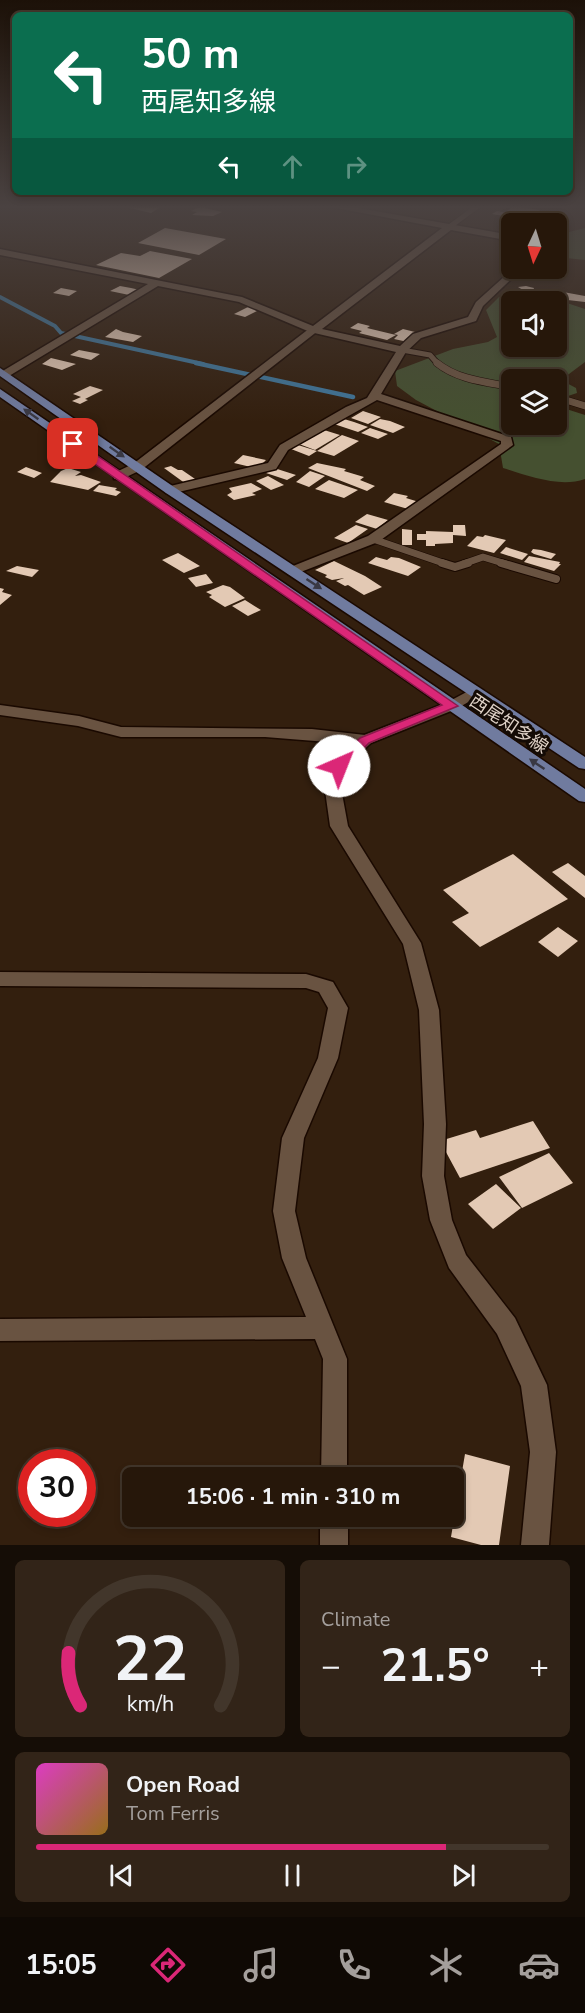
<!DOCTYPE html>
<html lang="en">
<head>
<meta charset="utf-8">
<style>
  :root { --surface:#26170a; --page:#322418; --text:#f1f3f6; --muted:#a49f9c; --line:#42362b; --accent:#db2777 }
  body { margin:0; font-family:"Nunito Sans","Noto Sans JP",sans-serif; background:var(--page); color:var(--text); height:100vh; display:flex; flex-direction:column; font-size:22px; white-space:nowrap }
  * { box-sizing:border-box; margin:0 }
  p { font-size:20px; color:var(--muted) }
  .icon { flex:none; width:33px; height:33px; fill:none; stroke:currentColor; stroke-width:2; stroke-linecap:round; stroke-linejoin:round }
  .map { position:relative; height:1545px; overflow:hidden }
  .drawer { display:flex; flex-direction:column; gap:15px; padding:15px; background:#150d06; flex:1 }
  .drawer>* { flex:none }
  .hud { position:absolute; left:12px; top:12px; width:561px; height:183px; border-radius:9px; box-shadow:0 3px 9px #0003,0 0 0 2px var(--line); background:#0b6e4f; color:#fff; overflow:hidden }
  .needle { width:39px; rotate:184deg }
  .fabs { position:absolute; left:501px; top:213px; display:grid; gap:12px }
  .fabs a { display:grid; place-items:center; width:66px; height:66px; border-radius:9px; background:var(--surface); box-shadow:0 3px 9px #0003,0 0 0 2px var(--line); font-size:30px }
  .speed { position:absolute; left:18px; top:1449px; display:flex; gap:12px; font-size:30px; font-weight:700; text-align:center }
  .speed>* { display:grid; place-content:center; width:78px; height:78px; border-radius:50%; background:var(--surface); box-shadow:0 3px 9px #0003,0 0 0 2px var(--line); line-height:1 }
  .speed .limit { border:9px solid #d22; background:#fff; color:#111 }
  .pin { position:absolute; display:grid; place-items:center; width:51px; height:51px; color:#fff; margin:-26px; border-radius:12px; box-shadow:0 3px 9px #0006 }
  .me { position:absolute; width:66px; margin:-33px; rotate:44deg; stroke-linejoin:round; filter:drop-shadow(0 0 4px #0008) }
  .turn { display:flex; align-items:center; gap:21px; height:126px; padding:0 30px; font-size:27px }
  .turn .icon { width:78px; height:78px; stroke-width:2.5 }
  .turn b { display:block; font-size:42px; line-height:51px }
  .lanes { display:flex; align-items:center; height:57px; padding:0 30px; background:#0003; justify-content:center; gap:30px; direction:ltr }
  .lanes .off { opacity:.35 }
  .big { font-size:45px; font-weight:700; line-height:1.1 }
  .drawer .widget { flex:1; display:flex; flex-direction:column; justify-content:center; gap:9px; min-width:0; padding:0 21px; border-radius:9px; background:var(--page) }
  .drawer .dial { align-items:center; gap:0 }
  .dial svg { height:156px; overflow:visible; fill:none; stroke:var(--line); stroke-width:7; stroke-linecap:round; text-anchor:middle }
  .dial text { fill:var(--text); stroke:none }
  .song { display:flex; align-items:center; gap:18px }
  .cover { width:72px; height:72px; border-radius:9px; background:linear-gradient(135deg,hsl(310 70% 55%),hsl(40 70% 35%)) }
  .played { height:6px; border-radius:3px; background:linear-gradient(90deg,var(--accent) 80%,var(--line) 80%) }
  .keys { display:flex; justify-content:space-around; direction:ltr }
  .heat { display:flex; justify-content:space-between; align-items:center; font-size:33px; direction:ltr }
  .drawer .tiles { flex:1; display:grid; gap:15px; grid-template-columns:1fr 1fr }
  .widget:last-child { grid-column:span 2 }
  .trip { position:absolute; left:122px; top:1467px; width:342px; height:60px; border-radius:9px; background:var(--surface); box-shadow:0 3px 9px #0003,0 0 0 2px var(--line); font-weight:700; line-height:60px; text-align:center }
  .tabs { display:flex; height:96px; justify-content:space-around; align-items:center; background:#0f0904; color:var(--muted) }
  .tabs .icon { width:42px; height:42px }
  .tabs .on { color:var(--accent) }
  .tabs b { font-size:27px; color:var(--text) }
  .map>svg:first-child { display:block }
  .green { fill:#455030; fill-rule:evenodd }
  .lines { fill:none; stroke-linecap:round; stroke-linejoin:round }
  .stream-far1 { stroke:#3f7599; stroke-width:4 }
  .stream { stroke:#3f7599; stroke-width:4.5 }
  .building { fill:#e3c9b4 }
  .service-far2-casing { stroke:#1a0900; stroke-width:7 }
  .service-far1-casing { stroke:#1a0900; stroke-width:8 }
  .service-casing { stroke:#1a0900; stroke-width:10 }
  .minor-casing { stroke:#1a0900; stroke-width:3 }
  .tertiary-casing { stroke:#1a0900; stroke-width:3 }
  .primary-casing { stroke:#1a0900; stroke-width:3 }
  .service-far2 { stroke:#695341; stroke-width:5 }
  .service-far1 { stroke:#695341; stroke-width:7 }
  .service { stroke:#695341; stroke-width:8 }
  .minor { fill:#695341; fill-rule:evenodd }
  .tertiary { fill:#695341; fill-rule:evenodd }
  .primary { fill:#707b9f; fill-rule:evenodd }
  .oneway { fill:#393843 }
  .route { fill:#db2777; stroke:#8e194d; stroke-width:1.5 }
  .labels { text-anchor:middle; stroke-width:6; stroke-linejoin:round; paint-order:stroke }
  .street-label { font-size:18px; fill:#dfd2c7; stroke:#140b05 }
</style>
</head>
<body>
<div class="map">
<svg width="585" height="1545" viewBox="0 0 585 1545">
  <rect width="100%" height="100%" fill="#331f0e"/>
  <!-- green -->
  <path class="green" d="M585,228V260L557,257V235Z
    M499,297L564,302L585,309V362L561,380L576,388L577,393L568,396L557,394L556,380H512V424H556L557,406L585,415V479C560,488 528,476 503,468L499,444L416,400L397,386L395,371L453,349L488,342L497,337L486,310ZM512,302H556V346H512Z"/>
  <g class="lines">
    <!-- stream-far1 -->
    <path class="stream-far1" d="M0,297L55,326L61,333L203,364"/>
    <!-- stream -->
    <path class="stream" d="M196,363L353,397"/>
  </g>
  <!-- building -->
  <path class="building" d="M117,205H164L151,213Z
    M196,205H210L205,208L222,212L213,216L192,215L197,212L191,211L199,207Z
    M513,206L540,210L534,215L507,211Z
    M497,211L521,215L516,218L492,214Z
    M165,228L226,239L199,255L138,243Z
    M150,251L192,259L159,278L96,265L121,253L140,256Z
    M528,269L554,272L555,275L551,278L525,275Z
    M120,286L131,288L144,291L134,296L110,291Z
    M526,286L534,288L533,291L548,294L543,299L518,295L523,290L518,287Z
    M61,288L77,291L69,296L53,293Z
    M563,292L585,296V302L559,299Z
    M250,306L261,309L245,317L234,314Z
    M358,323L370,326L367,328L396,335L387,340L359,333L362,331L350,328Z
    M116,329L123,332L142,336L133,342L105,337Z
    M403,329L419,333L408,342L394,339L398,335L394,334Z
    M79,350L100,354L91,360L70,355Z
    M51,358L76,364L62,370L42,364Z
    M90,386L103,390L85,399L88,400L80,404L72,401L81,397L73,394Z
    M363,411L381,417L368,424L351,418Z
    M344,419L354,422L368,427L358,432L334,424Z
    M380,419L390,421L405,427L393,433L370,425Z
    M370,428L388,434L378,439L361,433Z
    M324,430L340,435L315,450L299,444Z
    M342,435L359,441L334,456L317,451Z
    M298,445L317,451L309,456L291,449Z
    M243,455L266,460L263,463L265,464L255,468L234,463Z
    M317,463L346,469L344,471L364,477L360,480L375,486L367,491L308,468Z
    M171,466L178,470H182L198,481L186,484L164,468Z
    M26,467L42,473L34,478L17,472Z
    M68,468L81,472L75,476L81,475L101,482L88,490L50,482L61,471Z
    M274,468L296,475L287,480L266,473Z
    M310,471L325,476L309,487L296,482Z
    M268,476L284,485L271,490L256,481Z
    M329,480L358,490L344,498L315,489Z
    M251,483L262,489L252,493L256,495L234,500L227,495L232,492L229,488Z
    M99,485L117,488L115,490L121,492L116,496L93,491Z
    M394,493L408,496L406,498L419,502L408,509L384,502Z
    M367,514L388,520L377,529L355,522Z
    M356,525L368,529L348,543L334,538Z
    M453,525H465L466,536L453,535V543L435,544V546H426V540H417V534H426V531L453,532Z
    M402,529L412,530V545H402Z
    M485,535L506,540L494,553L467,546L477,536L483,537Z
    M506,547L528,554L522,560L500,553Z
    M533,549L541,550L556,554L551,559L534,554L531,552Z
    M178,553L200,566L184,573L162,560Z
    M529,556L560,562L559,564H561L554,571L524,562Z
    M376,557L387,560L391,557L399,558L421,567L408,576L368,563Z
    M334,561L365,576L382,587L364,595L348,585L345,586L336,581L344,578L332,580L325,577L327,575L315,570Z
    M17,566L39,570L32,577L6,571Z
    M206,574L213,583L196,587L188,578Z
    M223,585L230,587L245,598L225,607L209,597L212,595L206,592Z
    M0,588L4,589L2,592L12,595L0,605Z
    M245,600L261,610L248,616L232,606Z
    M513,854L568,899L480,947L452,922L469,913L443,890Z
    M568,863L585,876V898L552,872Z
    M558,927L578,941L558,957L538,942Z
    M533,1121L550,1148L460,1178L440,1141L476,1130L480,1138Z
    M549,1153L573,1183L522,1208L499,1177Z
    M496,1184L521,1208L493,1229L468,1204Z
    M465,1454L510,1466L499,1545H481L451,1537Z"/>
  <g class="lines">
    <!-- service-far2 casing -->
    <g class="service-far2-casing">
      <path id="service-far2" d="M448,228L479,205
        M402,350L430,355L438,364"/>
    </g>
    <!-- service-far1 casing -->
    <g class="service-far1-casing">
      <path id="service-far1" d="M437,363C458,380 486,382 512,387
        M556,397L585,406
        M373,539L446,564
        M463,564L483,557L506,564"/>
    </g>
    <!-- service casing -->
    <g class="service-casing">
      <path id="service" d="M442,563L455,567L468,563
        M501,563L556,579"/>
    </g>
    <!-- minor casing -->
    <g class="minor-casing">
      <path id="minor" d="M320,205H341L512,235V241L451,230L322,329L400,346L413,334L468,317L476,302L514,268H523L483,306L476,321L421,338L406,352L381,394L511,437L513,445L378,542L293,575L288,574L286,571L288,568L368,536L501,444V441L377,400L288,450L276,469L170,494L166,493L164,490L166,487L268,463L280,445L346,407L367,398L396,352L310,332L239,302L158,286L9,376H1V372L148,284L0,255V249L242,297L313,326L442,228Z
        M0,705L79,716L121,727L312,729L365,735L373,740L365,745L265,737H121L78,726L0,715Z
        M347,751L355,756L339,777L348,826L421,943L439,1010L446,1124L444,1176L452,1220L466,1255L515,1318L547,1385L556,1452L549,1545H521L530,1452L521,1386L497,1334L449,1268L430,1220L422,1176L424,1124L419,1010L403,944L330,826L323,776L341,752Z
        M0,972L306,974L333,982L348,1008L338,1058L304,1138L295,1211L306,1258L347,1359V1478H321L323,1359L315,1339L0,1341V1319L306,1317L282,1258L273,1211L282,1138L318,1058L328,1008L319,992L306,988L0,986Z
        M320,1516H348V1545H320Z"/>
    </g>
    <!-- tertiary casing -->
    <g class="tertiary-casing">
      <path id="tertiary" d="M310,328L319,330L141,470L122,479H114V473L133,464Z
        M476,687L484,692L481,695L456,709L371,743L353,760H341L339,756L359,737L446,703Z"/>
    </g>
    <!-- primary casing -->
    <g class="primary-casing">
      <path id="primary" d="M0,368L174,487L585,757V769L579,768L166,493L0,376Z
        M0,389L585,789V802L579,801L0,397Z"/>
    </g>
    <!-- service-far2 -->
    <use href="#service-far2" class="service-far2"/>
    <!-- service-far1 -->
    <use href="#service-far1" class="service-far1"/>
    <!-- service -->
    <use href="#service" class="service"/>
    <!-- minor -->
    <use href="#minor" class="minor"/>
    <!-- tertiary -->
    <use href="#tertiary" class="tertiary"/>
    <!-- primary -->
    <use href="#primary" class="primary"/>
  </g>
  <!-- one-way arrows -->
  <defs><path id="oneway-solid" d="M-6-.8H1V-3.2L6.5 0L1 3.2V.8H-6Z" transform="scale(1.5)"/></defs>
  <g class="oneway">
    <use href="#oneway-solid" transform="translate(31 414) rotate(-145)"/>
    <use href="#oneway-solid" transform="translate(117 452) rotate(35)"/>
    <use href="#oneway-solid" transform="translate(314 584) rotate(33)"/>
    <use href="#oneway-solid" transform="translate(537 764) rotate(-146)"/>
  </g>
  <!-- sky -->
  <linearGradient id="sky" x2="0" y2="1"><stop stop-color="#1c1108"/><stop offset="0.49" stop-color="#4a4241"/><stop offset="1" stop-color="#4a4241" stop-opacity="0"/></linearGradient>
  <rect width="585" height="422" fill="url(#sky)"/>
  <!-- route -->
  <path class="route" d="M69,441H76L458,706L369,743L344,769H334L332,766L334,763L360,738L442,705L69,446Z"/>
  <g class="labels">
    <!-- street labels -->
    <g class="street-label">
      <text transform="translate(509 724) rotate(34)" y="6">西尾知多線</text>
    </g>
  </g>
</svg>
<div class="fabs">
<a><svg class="needle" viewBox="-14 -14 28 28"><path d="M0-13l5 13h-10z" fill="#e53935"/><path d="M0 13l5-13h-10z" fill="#a49f9c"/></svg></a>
<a><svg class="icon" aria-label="sound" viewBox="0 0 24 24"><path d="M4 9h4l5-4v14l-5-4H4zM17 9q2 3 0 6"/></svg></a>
<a><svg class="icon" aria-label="layers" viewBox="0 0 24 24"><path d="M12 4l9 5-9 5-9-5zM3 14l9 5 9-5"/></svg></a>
</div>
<div class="speed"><div class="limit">30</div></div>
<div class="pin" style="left:73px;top:444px;background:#d93025"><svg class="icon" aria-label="arrive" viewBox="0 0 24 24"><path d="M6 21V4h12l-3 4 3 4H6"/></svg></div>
<svg class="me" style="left:339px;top:766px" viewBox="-20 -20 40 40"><circle r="19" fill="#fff"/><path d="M0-13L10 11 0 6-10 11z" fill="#db2777"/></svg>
<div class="trip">15:06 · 1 min · 310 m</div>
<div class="hud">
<div class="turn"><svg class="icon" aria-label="left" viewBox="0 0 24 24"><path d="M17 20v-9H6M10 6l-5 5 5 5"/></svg><div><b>50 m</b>西尾知多線</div></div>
<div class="lanes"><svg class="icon" aria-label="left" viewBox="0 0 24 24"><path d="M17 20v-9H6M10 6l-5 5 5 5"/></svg><svg class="icon off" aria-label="ahead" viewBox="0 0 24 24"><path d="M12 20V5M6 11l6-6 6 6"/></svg><svg class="icon off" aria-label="right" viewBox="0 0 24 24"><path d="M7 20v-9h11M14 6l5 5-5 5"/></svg></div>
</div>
</div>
<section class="drawer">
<div class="tiles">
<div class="widget dial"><svg viewBox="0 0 100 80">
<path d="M14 69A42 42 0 1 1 86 69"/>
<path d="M14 69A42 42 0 0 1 8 42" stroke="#db2777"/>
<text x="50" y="56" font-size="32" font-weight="700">22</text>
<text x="50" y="72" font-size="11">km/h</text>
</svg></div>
<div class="widget"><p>Climate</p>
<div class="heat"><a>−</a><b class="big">21.5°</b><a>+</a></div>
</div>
<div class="widget">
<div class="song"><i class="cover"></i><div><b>Open Road</b><p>Tom Ferris</p></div></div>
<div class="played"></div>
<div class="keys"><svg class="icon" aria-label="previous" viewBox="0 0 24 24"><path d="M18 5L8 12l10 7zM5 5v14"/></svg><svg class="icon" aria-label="pause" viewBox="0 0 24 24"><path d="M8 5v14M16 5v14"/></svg><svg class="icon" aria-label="next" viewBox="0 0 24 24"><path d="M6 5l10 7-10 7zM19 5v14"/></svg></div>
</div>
</div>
</section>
<nav class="tabs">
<b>15:05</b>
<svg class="icon on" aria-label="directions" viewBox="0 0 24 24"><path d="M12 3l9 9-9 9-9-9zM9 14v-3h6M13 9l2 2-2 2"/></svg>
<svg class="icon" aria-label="music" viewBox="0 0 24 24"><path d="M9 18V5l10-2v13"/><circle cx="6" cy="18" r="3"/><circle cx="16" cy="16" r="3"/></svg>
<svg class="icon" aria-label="phone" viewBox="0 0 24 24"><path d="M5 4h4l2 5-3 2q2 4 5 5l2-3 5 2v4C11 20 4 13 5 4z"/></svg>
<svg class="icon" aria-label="climate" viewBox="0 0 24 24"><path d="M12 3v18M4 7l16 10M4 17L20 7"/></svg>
<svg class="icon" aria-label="car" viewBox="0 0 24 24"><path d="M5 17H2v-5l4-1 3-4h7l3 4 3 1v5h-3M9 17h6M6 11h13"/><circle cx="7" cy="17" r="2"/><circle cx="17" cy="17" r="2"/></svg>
</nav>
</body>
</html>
